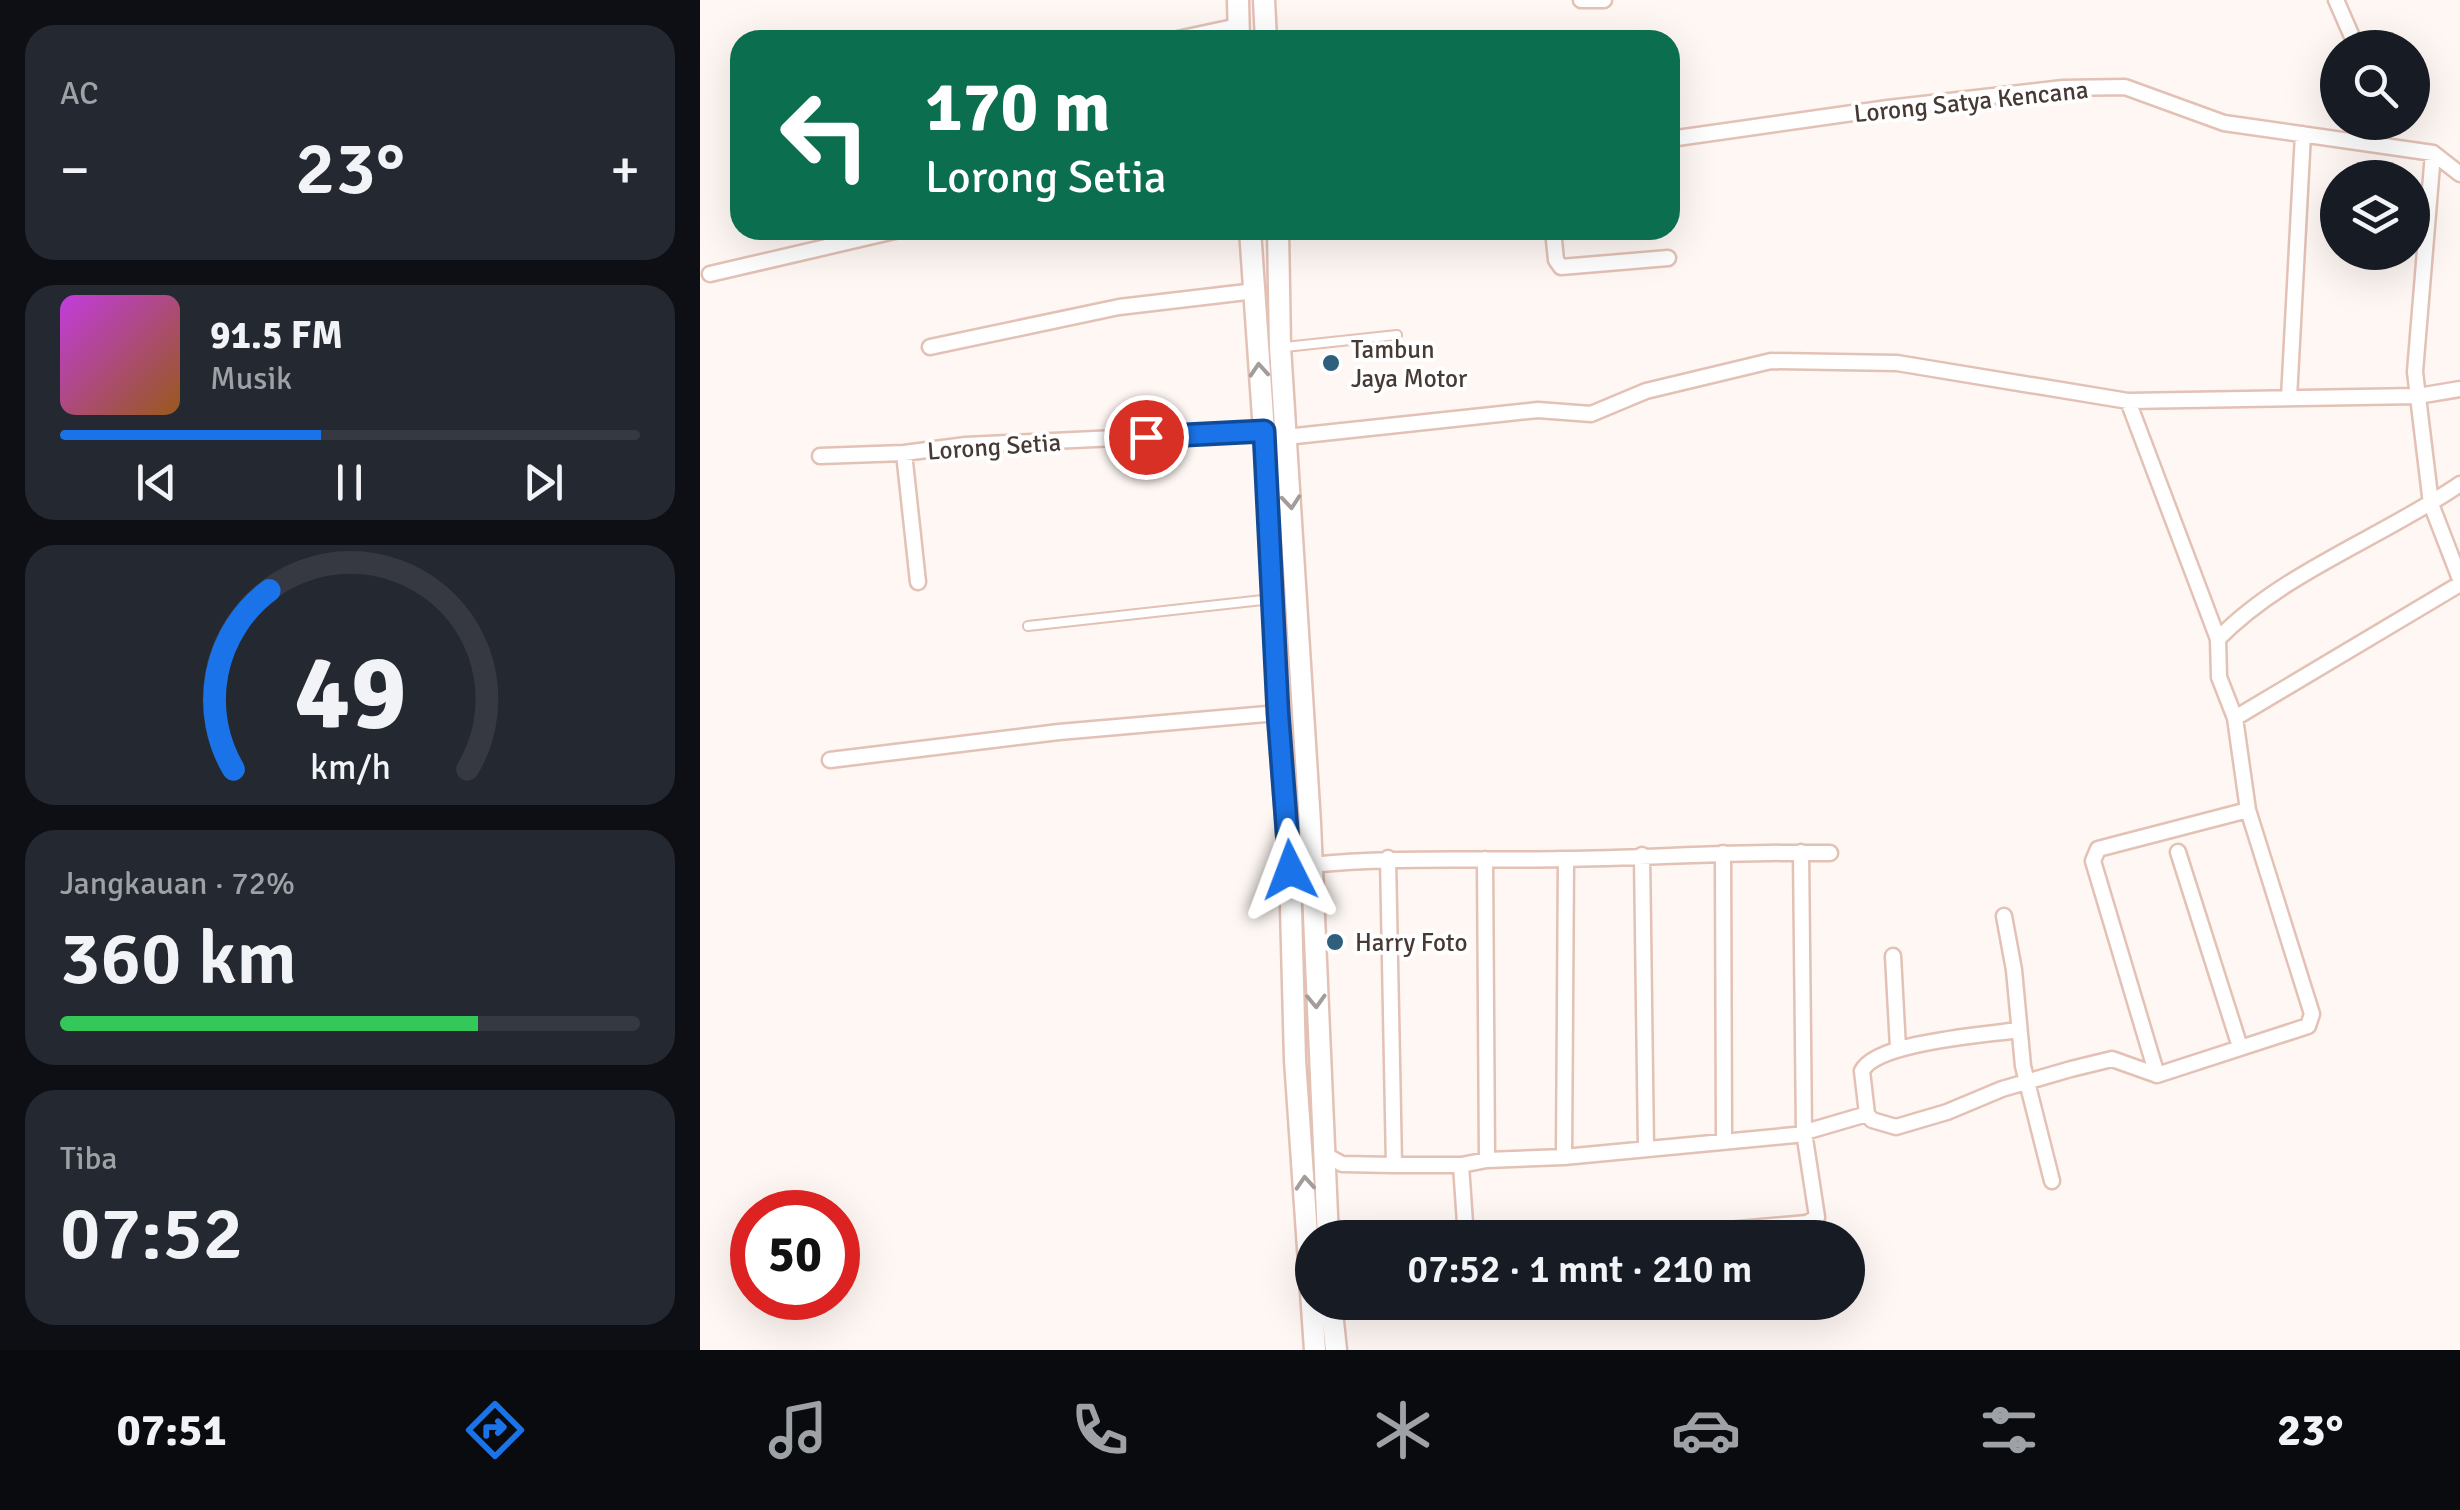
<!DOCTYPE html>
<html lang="id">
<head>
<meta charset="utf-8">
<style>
  :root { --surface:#171b24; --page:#242831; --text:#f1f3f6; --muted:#9ea1a6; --line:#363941; --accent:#1a73e8 }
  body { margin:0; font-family:Signika,sans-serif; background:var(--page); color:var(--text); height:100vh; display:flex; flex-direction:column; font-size:38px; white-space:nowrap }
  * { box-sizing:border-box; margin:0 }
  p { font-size:32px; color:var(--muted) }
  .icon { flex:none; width:55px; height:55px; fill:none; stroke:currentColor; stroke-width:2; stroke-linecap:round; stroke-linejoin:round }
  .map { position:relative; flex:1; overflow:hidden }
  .drawer { display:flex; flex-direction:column; gap:25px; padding:25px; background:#0d0f14; width:700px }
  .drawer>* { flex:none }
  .guide { position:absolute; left:30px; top:30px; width:950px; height:210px; border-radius:30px; box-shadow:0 10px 40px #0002; background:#0b6e4f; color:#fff; overflow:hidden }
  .fabs { position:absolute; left:1620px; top:30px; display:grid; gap:20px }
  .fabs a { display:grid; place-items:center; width:110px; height:110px; border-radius:50%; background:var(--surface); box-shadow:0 10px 40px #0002; font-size:50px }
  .speed { position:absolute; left:30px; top:1190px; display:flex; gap:20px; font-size:50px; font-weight:700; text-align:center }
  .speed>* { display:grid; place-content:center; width:130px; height:130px; border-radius:50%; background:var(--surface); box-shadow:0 10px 40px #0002; line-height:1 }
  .speed .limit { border:15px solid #d22; background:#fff; color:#111 }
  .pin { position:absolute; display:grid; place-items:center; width:85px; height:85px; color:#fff; margin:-42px; border:5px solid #fff; border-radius:50%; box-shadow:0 2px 10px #0007 }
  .me { position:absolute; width:110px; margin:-55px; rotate:357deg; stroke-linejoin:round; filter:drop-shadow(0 0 8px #0008) }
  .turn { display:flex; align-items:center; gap:35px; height:210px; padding:0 30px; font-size:45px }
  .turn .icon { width:130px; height:130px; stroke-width:2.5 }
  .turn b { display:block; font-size:70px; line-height:85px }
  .big { font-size:75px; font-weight:600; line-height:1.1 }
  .drawer .card { flex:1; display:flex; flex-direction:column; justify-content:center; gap:15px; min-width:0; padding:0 35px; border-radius:30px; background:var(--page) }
  .drawer .dial { align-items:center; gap:0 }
  .dial svg { height:260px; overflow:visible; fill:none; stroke:var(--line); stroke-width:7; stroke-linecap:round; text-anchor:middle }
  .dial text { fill:var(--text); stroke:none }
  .song { display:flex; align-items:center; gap:30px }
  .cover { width:120px; height:120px; border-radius:15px; background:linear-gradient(135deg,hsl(290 70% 55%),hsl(30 70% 35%)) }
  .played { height:10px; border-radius:5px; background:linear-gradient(90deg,var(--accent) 45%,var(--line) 45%) }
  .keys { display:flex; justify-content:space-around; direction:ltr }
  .heat { display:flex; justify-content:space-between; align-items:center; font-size:55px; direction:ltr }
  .charge { height:15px; border-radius:8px; background:linear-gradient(90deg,#34c759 72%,var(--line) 0) }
  .trip { position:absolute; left:595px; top:1220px; width:570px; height:100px; border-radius:50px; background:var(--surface); box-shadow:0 10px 40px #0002; font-weight:600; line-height:100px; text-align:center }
  .tabs { display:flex; height:160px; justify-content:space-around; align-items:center; background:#090b0e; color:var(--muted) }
  .tabs .icon { width:70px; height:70px }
  .tabs .selected { color:var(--accent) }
  .tabs b { font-size:45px; color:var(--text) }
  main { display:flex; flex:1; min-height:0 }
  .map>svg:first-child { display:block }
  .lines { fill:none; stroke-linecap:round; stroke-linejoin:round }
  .lane-casing { stroke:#e3c1b5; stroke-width:12 }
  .street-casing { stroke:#e3c1b5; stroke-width:19 }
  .secondary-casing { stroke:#e3c1b5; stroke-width:25 }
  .lane { stroke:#fff; stroke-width:8 }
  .street { stroke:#fff; stroke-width:14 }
  .secondary { stroke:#fff; stroke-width:20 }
  .oneway { stroke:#a39c9a }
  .route-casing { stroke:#114b97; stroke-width:25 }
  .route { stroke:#1a73e8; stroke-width:18 }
  .poi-dot { fill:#2e5f7d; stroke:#fff; stroke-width:4 }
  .labels { text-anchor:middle; stroke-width:8; stroke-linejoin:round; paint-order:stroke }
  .street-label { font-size:25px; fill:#473a35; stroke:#fff }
  .poi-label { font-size:25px; fill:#473a35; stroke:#fff; text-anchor:start }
</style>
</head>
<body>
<main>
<section class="drawer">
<div class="card"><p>AC</p>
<div class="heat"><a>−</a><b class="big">23°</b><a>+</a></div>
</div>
<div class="card">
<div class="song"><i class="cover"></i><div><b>91.5 FM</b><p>Musik</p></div></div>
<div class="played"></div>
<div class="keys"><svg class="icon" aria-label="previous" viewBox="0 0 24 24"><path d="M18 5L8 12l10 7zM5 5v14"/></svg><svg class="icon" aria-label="pause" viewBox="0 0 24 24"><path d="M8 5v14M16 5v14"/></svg><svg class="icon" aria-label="next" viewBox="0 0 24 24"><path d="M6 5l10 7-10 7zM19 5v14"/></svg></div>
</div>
<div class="card dial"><svg viewBox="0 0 100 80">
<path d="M14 69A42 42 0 1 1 86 69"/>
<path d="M14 69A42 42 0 0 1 25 14" stroke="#1a73e8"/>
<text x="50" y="56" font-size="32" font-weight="700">49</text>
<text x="50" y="72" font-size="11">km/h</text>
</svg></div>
<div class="card"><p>Jangkauan · 72%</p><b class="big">360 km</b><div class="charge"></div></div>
<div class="card"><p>Tiba</p><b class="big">07:52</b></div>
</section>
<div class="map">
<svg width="1760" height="1350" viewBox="0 0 1760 1350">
  <rect width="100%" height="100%" fill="#fef7f4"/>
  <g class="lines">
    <!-- lane casing -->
    <g class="lane-casing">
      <path id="lane" d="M585,347L697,335
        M328,626L572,599"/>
    </g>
    <!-- street casing -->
    <g class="street-casing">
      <path id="street" d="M881,0H904
        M1636,0L1657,48
        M473,40L538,26
        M970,139L1188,108L1363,88L1425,87L1524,123L1733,153L1760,174
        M1733,153L1715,372L1731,504L1760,579
        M853,230L856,260L861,267L968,258
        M10,274L199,230
        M230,347L419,307L555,291
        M1589,398L1603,134
        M1428,401L1518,639
        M586,437L838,410L891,414L946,391L1071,361L1197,363L1428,401L1718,396L1760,389
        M204,453L218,582
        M120,456L204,453L266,445L563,431
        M1535,718L1760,584
        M130,760L359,732L578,713
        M1478,852L1540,1047
        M1023,853L1024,1141
        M942,855L946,1149
        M688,858L694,1165
        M785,859L787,1160
        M611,865C695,856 779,861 863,859C952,858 1041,851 1130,853
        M1304,916L1314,970L1323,1066L1352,1181
        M1193,956L1198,1048
        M1318,1030C1285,1035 1176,1042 1162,1071L1167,1114L1172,1120L1196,1127L1247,1112L1302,1089L1371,1069L1412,1059L1457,1075L1608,1026L1612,1014L1548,810L1535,718L1519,677L1518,639C1583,572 1683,537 1760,484
        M1457,1075L1393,861L1398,849L1548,810
        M624,1154L642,1164L694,1165H761L787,1160L864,1157L1095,1135L1167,1114
        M864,1157L866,859
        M761,1165L766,1238
        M938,1238L1107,1223L1117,1217L1104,1132L1101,852"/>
    </g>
    <!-- secondary casing -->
    <g class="secondary-casing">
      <path id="secondary" d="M538,0L539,40
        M564,0L566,40
        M550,230L572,547L578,713L590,869L595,1060L615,1350
        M578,230L580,347L610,823L628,1238
        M631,1302L636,1350"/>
    </g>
    <!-- lane -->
    <use href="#lane" class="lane"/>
    <!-- street -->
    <use href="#street" class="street"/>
    <!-- secondary -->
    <use href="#secondary" class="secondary"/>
  </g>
  <!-- one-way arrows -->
  <defs><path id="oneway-chevron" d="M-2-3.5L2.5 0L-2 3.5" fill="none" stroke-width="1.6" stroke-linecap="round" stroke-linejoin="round" transform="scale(2.5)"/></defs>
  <g class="oneway">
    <use href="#oneway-chevron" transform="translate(559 370) rotate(-94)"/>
    <use href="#oneway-chevron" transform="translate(591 502) rotate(85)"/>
    <use href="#oneway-chevron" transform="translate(616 1001) rotate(88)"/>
    <use href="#oneway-chevron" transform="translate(605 1183) rotate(-94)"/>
  </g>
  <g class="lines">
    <!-- route casing -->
    <g class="route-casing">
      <path id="route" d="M446,437L564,431L578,713L590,870"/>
    </g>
    <!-- route -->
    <use href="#route" class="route"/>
  </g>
  <!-- markers -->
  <g class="poi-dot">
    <circle cx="631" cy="363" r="10"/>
    <circle cx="635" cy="942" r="10"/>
  </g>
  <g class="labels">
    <!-- street labels -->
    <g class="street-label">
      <text transform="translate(1271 101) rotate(-6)" y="9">Lorong Satya Kencana</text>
      <text transform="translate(294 446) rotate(-4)" y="9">Lorong Setia</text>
    </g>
    <!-- poi labels -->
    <g class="poi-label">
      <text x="651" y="358">Tambun<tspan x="651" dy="29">Jaya Motor</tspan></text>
      <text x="655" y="951">Harry Foto</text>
    </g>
  </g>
</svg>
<div class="fabs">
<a><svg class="icon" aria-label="search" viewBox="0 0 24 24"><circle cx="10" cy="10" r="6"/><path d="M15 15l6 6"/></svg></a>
<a><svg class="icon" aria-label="layers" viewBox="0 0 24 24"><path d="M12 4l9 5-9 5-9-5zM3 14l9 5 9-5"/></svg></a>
</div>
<div class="speed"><div class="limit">50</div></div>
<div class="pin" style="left:446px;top:437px;background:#d93025"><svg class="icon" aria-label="arrive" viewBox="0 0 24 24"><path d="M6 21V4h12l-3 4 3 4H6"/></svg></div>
<svg class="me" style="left:590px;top:870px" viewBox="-20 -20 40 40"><path d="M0-17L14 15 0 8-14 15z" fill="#1a73e8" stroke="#fff" stroke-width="4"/></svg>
<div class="trip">07:52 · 1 mnt · 210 m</div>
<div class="guide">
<div class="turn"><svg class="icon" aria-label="left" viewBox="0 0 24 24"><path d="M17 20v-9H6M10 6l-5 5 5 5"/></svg><div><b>170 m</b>Lorong Setia</div></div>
</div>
</div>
</main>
<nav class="tabs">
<b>07:51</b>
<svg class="icon selected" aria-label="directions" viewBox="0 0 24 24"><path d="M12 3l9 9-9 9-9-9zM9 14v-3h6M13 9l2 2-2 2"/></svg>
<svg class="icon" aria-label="music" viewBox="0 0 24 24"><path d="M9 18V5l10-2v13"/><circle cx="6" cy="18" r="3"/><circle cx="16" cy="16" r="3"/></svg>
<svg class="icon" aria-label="phone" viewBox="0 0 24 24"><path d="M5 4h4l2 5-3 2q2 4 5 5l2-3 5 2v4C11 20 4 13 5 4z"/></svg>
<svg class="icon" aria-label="climate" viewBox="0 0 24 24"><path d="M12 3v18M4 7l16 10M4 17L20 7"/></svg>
<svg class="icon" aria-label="car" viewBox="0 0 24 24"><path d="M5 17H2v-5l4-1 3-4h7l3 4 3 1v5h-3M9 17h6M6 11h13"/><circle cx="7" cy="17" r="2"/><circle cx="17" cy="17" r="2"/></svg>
<svg class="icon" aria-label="filters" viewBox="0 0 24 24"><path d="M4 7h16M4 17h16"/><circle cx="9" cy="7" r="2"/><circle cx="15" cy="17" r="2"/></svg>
<b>23°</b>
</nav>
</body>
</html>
